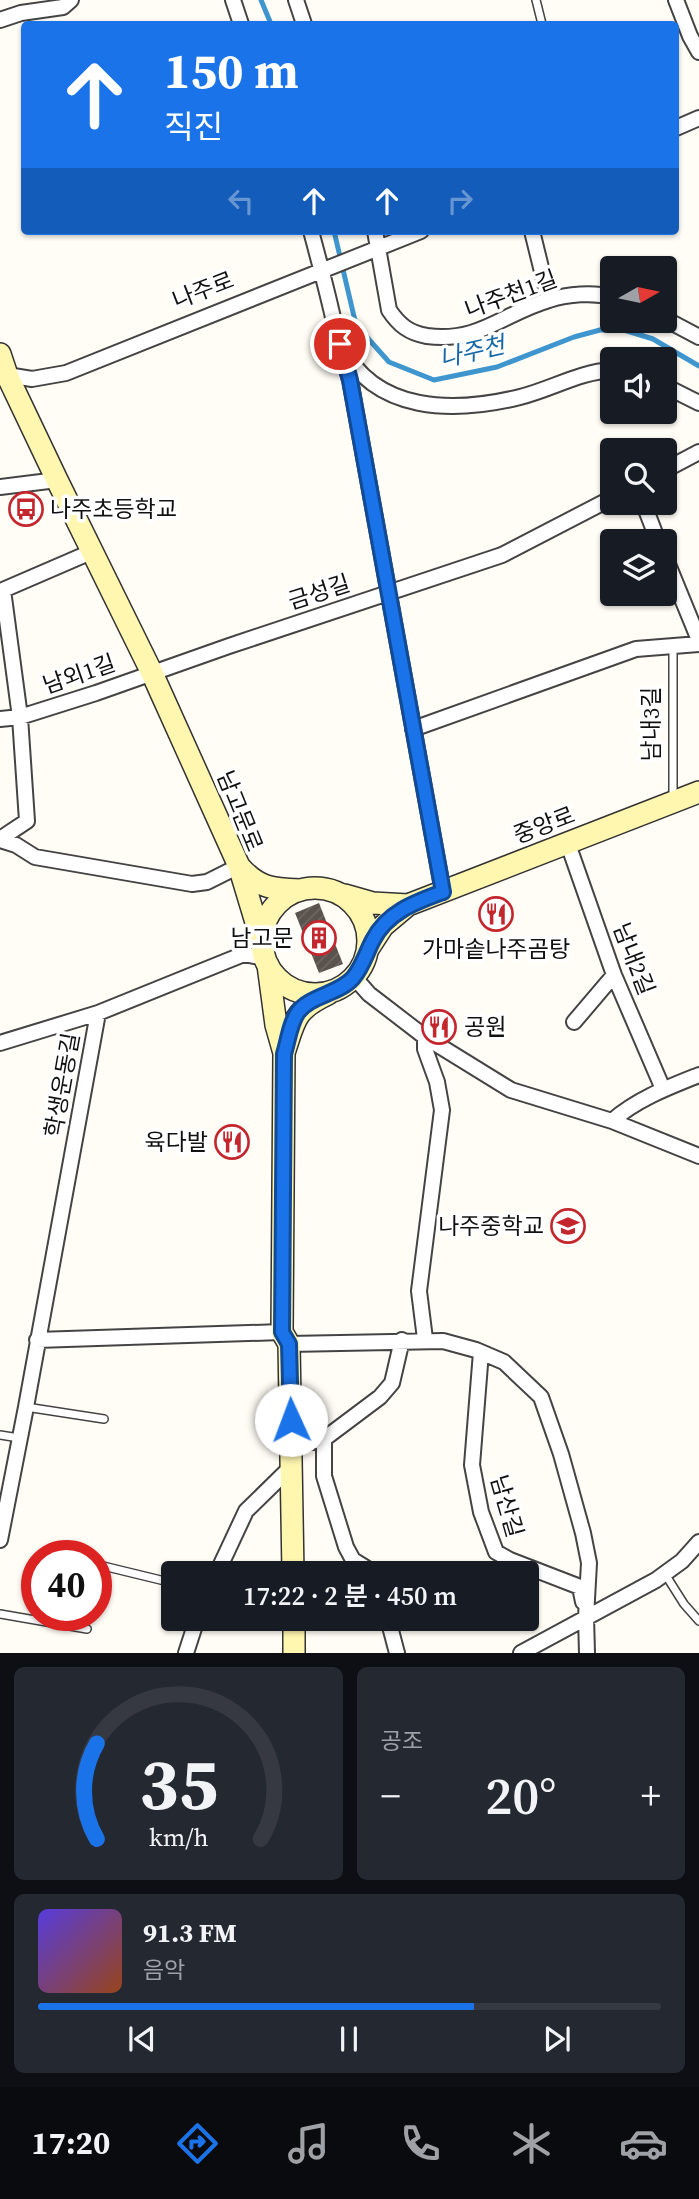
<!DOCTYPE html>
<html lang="ko">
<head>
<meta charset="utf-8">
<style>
  :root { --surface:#171b24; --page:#242831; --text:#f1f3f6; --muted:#9ea1a6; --line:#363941; --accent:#1a73e8 }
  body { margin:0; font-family:"Source Serif 4","Noto Sans KR",serif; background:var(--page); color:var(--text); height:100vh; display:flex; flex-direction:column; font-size:26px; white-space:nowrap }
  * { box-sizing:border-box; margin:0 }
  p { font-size:23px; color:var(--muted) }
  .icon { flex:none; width:38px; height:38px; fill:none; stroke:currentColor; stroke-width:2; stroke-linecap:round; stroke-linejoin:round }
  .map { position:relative; height:1653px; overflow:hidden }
  .drawer { display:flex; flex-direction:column; gap:14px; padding:14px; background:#0d0f14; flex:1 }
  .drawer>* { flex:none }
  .hud { position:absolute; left:21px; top:21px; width:658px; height:214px; border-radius:7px; box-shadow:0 2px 5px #0004; background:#1a73e8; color:#fff; overflow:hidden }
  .needle { width:46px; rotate:81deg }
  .tools { position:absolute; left:600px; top:256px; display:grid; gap:14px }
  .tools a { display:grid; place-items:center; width:77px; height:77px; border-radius:7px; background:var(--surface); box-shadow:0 2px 5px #0004; font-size:35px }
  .speed { position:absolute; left:21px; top:1540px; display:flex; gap:14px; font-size:35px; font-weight:700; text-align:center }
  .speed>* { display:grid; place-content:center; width:91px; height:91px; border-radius:50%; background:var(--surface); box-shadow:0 2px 5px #0004; line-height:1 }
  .speed .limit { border:10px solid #d22; background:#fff; color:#111 }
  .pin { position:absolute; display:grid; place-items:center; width:60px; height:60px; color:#fff; margin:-30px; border:4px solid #fff; border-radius:50%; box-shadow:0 2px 7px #0007 }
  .me { position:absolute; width:77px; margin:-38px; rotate:358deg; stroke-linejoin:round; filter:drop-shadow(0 0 5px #0008) }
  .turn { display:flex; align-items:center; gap:24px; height:147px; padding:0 28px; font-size:32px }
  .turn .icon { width:91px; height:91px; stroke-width:2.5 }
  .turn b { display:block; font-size:49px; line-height:60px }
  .lanes { display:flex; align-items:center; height:66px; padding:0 28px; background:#0003; justify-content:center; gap:35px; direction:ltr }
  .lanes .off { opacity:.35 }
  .big { font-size:52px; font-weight:600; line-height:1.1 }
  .drawer .widget { flex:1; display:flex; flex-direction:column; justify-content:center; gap:10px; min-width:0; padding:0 24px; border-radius:10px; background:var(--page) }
  .drawer .dial { align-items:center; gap:0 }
  .dial svg { height:182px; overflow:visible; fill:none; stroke:var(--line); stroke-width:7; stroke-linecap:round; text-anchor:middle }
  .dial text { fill:var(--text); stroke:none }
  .song { display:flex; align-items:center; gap:21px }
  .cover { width:84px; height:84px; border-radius:10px; background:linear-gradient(135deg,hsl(250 70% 55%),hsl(20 70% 35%)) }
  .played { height:7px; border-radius:4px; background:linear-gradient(90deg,var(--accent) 70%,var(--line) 70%) }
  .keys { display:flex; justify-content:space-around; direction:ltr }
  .heat { display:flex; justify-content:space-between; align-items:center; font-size:38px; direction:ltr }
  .drawer .tiles { flex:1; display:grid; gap:14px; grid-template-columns:1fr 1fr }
  .widget:last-child { grid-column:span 2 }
  .trip { position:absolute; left:161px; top:1561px; width:378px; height:70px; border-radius:7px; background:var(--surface); box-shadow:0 2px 5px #0004; font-weight:600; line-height:70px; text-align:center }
  .menu { display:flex; height:112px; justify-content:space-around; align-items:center; background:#090b0e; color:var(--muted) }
  .menu .icon { width:49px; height:49px }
  .menu .on { color:var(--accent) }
  .menu b { font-size:32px; color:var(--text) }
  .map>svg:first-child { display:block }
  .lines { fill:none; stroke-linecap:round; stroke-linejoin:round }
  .stream { stroke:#3f96cf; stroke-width:5 }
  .building { fill:url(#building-hatch) }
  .lane-casing { stroke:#444; stroke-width:10 }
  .street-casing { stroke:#444; stroke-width:18 }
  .secondary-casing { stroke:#333; stroke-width:24 }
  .lane { stroke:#fff; stroke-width:7 }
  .street { stroke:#fff; stroke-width:14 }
  .secondary { stroke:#fff6b0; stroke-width:21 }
  .route-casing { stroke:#114b97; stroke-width:18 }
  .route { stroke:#1a73e8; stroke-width:12 }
  .labels { text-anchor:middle; stroke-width:7; stroke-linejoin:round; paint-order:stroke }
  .street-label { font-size:23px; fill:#111; stroke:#fff }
  .poi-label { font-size:23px; fill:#111; stroke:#fff; text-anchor:end }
  .water-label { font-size:24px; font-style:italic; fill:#1768a6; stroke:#fff }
</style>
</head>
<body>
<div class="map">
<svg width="699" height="1653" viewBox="0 0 699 1653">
  <defs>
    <pattern id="building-hatch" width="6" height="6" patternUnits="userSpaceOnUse" patternTransform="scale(1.75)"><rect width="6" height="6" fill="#5a524d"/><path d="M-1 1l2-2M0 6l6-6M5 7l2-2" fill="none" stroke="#6d6662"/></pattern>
  </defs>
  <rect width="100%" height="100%" fill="#fffdf5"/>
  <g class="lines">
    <!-- stream -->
    <path class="stream" d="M261,0L271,24
      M334,231L356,325L389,362L434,380L497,367L574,337L600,330H624L653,339L699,366"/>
  </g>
  <!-- building -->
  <path class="building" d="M319,903L343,964L319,973L295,913Z"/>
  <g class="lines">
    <!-- lane casing -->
    <g class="lane-casing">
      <path id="lane" d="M536,0L542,24
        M673,646V798
        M26,1407L104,1419
        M0,1435L19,1438
        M99,1565L173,1583
        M665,1574L684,1604L699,1621
        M0,1614L87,1629"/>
    </g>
    <!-- street casing -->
    <g class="street-casing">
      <path id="street" d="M233,0L241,24
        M296,0L304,24
        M676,0L690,36L699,52
        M0,20L21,13L63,7L71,0
        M676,128L699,118
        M311,231C318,257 325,283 331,309C334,320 335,335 341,345C375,414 455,413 520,397C552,389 579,372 612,370
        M375,231L389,310C399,325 409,333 427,336C480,343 503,313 549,300C568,294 593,292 612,297
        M532,231L549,300
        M665,319L699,337
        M340,344L350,380L358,424L443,892
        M7,375L32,379L66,373L421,231
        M665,386L699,403
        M665,470L699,452
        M0,487L57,480
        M643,502L658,541
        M665,557L699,640
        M0,719L20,717L96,693L229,646L502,555L612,498
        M413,729L636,649L699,644
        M0,839L27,821L20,717L3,590L91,552
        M0,840L16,845L35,857L192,884L207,882L239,866
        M568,844L614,975L663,1089
        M354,977L369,994L425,1037L511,1090L612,1121L699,1156
        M574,1022L614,975
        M0,1043L98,1013
        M612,1121C637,1099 669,1087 699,1075
        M425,1339L419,1291L442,1110L437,1082L425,1049V1037
        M37,1340L282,1332
        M289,1344L443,1341L476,1350L504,1362L541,1397L561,1454L583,1533L589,1563L586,1617L587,1653
        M481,1352L472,1465L481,1512L496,1552L510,1560L580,1587L583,1602
        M324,1439V1476L346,1547L353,1560L374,1573
        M291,1446L324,1439L380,1397L392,1383L402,1340
        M0,1540L26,1407L98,1013L244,954L264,958
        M217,1573L246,1511L291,1467
        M388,1619L397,1653
        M186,1653L197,1619
        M521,1653L656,1580L682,1561L699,1542"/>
    </g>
    <!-- secondary casing -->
    <g class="secondary-casing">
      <path id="secondary" d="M0,354L7,375L57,480L152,673L239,866
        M262 941a53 53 0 1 1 106 0a53 53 0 1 1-106 0Z
        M345,895L373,903L408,905L383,926L368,949
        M408,905L699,792
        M261,939L239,866C258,888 272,889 300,890
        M268,965L276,1025L284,1053C295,1020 294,1010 328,994
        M284,1053L282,1332L289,1344L293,1573
        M294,1619V1653"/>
    </g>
    <!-- lane -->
    <use href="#lane" class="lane"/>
    <!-- street -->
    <use href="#street" class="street"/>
    <!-- secondary -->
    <use href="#secondary" class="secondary"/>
  </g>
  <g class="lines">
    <!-- route casing -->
    <g class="route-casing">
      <path id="route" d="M291,1420L289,1344L282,1332L284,1054C288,1041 290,1023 298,1012C311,995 339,994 353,978C363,966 366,953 373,940C387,912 416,902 443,892L358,424L350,380L340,344"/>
    </g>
    <!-- route -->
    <use href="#route" class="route"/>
  </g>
  <!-- icons -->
  <defs>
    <g id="bus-ring" transform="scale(1.75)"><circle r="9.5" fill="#fff" stroke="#c4262e" stroke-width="1.5"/><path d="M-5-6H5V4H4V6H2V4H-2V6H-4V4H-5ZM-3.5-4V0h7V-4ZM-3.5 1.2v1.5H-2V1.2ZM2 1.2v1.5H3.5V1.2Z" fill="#c4262e"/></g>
    <g id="restaurant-ring" transform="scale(1.75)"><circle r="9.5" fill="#fff" stroke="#c4262e" stroke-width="1.5"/><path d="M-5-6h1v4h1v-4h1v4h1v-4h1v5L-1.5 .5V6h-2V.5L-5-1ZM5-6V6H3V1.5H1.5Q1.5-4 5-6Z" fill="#c4262e"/></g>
    <g id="building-ring" transform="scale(1.75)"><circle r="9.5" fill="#fff" stroke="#c4262e" stroke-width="1.5"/><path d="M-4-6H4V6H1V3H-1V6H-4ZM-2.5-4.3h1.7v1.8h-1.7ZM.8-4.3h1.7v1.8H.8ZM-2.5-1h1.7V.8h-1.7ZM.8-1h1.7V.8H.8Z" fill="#c4262e"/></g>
    <g id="school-ring" transform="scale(1.75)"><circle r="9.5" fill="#fff" stroke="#c4262e" stroke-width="1.5"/><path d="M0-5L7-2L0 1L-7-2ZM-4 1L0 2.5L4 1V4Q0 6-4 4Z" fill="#c4262e"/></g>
  </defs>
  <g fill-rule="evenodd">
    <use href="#bus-ring" x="26" y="509"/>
    <use href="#restaurant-ring" x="496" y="914"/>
    <use href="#building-ring" x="319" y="938"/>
    <use href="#restaurant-ring" x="439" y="1027"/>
    <use href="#restaurant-ring" x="232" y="1142"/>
    <use href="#school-ring" x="568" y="1226"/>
  </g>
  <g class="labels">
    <!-- street labels -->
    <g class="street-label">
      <text transform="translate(203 290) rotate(-21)" y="8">나주로</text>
      <text transform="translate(511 294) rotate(-20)" y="8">나주천1길</text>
      <text transform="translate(319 592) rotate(-18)" y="8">금성길</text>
      <text transform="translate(79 674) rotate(-19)" y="8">남외1길</text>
      <text transform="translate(651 724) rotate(-90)" y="8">남내3길</text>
      <text transform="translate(240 811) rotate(68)" y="8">남고문로</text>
      <text transform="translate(544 825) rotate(-21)" y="8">중앙로</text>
      <text transform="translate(634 959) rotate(69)" y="8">남내2길</text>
      <text transform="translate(62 1085) rotate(-80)" y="8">학생운동길</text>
      <text transform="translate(507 1506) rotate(74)" y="8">남산길</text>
    </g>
    <!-- poi labels -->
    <g class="poi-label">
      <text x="50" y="517" text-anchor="start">나주초등학교</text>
      <text x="294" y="946">남고문</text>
      <text x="496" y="957" text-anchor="middle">가마솥나주곰탕</text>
      <text x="464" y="1035" text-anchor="start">공원</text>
      <text x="208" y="1150">육다발</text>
      <text x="544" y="1234">나주중학교</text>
    </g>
    <!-- water labels -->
    <g class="water-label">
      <text transform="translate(472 352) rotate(-13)" y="8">나주천</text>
    </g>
  </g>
</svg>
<div class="tools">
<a><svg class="needle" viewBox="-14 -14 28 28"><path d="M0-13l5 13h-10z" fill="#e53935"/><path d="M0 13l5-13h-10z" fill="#9ea1a6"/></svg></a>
<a><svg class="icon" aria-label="sound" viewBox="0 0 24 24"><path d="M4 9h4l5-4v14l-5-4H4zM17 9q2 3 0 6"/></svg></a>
<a><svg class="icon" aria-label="search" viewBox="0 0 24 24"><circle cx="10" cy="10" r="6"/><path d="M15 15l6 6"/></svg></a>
<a><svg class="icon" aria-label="layers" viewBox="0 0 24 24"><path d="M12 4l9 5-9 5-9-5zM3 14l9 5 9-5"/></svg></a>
</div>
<div class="speed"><div class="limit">40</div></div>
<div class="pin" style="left:340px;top:344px;background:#d93025"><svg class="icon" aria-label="arrive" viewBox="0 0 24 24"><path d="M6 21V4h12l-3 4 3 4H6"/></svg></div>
<svg class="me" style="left:291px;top:1420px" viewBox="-20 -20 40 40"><circle r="19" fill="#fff"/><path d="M0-13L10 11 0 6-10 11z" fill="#1a73e8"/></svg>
<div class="trip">17:22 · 2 분 · 450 m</div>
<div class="hud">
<div class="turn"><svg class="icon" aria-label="ahead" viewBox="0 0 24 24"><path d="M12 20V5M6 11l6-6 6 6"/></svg><div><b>150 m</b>직진</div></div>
<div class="lanes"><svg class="icon off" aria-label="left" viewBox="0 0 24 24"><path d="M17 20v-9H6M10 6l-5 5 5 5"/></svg><svg class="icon" aria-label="ahead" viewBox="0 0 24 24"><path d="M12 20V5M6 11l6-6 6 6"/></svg><svg class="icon" aria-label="ahead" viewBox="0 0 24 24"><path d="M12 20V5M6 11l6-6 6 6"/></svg><svg class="icon off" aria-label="right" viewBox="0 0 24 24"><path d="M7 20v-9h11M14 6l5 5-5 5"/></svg></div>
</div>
</div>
<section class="drawer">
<div class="tiles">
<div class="widget dial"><svg viewBox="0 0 100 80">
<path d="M14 69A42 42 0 1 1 86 69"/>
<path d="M14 69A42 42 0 0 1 14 27" stroke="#1a73e8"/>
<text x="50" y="56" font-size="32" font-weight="700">35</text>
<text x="50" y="72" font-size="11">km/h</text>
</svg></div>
<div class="widget"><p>공조</p>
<div class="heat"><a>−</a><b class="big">20°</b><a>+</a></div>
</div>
<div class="widget">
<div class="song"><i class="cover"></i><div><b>91.3 FM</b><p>음악</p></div></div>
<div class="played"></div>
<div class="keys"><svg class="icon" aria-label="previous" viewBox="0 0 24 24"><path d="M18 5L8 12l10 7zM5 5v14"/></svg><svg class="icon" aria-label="pause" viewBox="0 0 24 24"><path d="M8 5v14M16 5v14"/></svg><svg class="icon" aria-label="next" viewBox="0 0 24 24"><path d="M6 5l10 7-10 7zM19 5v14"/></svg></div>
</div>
</div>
</section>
<nav class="menu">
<b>17:20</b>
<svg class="icon on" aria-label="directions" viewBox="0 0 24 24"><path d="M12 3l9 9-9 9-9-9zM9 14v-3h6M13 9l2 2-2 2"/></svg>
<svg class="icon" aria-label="music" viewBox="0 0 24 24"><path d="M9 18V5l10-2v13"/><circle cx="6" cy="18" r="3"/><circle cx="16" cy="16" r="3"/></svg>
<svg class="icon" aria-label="phone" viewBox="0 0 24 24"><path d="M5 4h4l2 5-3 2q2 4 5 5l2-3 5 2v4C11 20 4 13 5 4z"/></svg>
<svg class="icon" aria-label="climate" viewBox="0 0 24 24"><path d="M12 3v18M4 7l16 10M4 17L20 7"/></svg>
<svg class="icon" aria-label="car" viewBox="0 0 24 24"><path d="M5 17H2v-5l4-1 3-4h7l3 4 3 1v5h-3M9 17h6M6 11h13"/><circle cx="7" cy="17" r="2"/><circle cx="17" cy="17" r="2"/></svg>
</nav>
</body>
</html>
